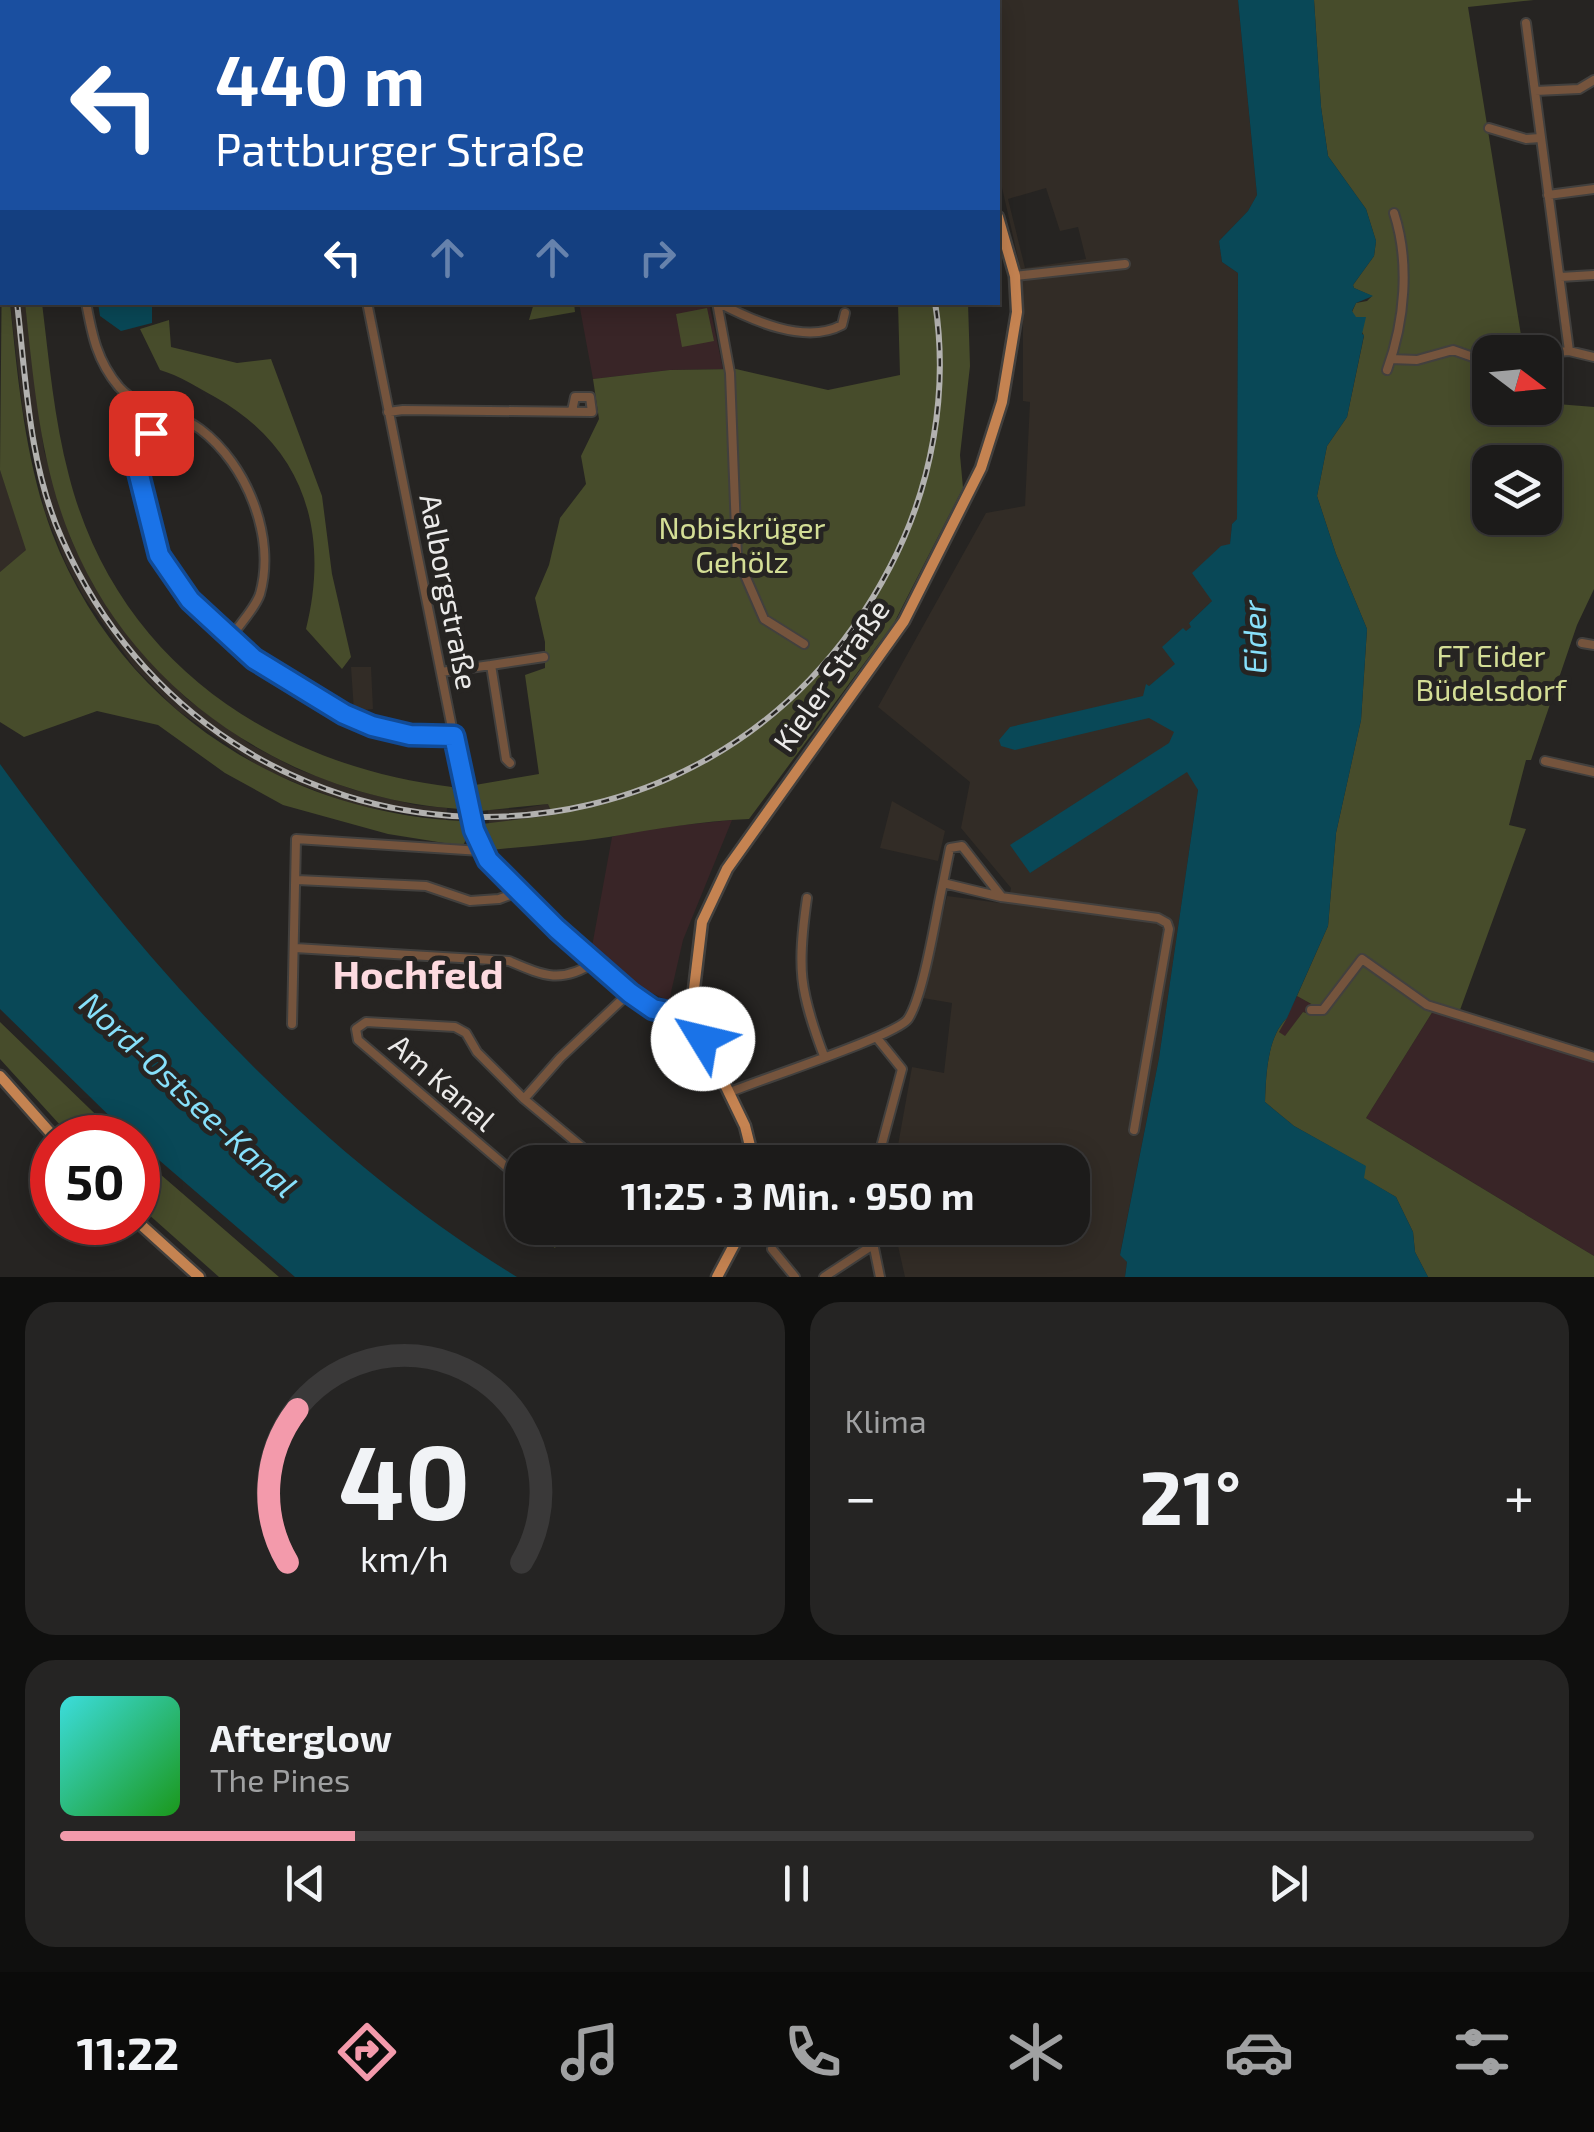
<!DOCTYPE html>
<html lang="de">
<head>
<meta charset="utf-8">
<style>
  :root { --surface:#1c1b1a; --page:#252423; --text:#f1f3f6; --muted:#a0a1a2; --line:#3a3939; --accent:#f39aab }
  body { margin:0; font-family:"Exo 2",sans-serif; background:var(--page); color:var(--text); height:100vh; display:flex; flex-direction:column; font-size:38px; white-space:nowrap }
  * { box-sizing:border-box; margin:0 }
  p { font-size:32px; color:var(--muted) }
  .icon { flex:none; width:55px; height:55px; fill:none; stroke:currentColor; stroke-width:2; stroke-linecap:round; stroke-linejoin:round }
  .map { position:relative; height:1277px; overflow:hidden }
  .drawer { display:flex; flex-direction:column; gap:25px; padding:25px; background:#0f0f0e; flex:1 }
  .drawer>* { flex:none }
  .top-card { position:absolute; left:0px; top:0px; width:1000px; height:305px; box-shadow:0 5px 25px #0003,0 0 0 2px var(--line); background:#1a4fa0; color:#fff; overflow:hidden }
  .needle { width:65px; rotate:106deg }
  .tools { position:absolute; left:1472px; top:335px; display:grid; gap:20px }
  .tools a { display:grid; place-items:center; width:90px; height:90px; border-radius:20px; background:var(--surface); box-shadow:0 5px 25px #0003,0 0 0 2px var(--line); font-size:50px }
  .speed { position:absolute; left:30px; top:1115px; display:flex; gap:20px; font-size:50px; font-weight:700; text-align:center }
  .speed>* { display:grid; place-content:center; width:130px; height:130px; border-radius:50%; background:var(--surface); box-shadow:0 5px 25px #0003,0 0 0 2px var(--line); line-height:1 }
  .speed .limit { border:15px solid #d22; background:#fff; color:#111 }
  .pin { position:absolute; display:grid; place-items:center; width:85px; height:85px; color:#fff; margin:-42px; border-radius:20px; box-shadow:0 5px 15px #0006 }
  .me { position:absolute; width:110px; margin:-55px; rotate:306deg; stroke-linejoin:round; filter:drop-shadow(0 0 8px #0008) }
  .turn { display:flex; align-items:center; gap:35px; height:210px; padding:0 50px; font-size:45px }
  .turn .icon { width:130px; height:130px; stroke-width:2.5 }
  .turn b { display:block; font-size:70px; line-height:85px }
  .lanes { display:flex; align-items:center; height:95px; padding:0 50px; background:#0003; justify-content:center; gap:50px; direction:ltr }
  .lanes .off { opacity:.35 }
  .big { font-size:75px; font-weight:700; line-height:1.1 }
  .drawer .widget { flex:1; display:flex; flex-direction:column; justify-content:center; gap:15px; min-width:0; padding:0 35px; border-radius:30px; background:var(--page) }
  .drawer .dial { align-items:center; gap:0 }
  .dial svg { height:260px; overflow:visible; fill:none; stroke:var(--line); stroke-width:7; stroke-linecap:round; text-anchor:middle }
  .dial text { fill:var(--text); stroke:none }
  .song { display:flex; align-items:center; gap:30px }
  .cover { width:120px; height:120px; border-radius:15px; background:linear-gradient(135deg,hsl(180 70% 55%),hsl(120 70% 35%)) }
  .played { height:10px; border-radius:5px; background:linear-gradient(90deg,var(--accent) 20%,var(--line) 20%) }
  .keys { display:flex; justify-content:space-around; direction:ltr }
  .heat { display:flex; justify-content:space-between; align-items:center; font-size:55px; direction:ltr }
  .drawer .tiles { flex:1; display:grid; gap:25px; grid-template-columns:1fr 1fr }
  .widget:last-child { grid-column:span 2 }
  .trip { position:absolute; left:505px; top:1145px; width:585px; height:100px; border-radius:30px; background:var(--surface); box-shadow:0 5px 25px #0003,0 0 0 2px var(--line); font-weight:700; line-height:100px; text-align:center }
  .tabs { display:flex; height:160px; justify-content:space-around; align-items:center; background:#0b0b0a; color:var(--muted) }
  .tabs .icon { width:70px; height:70px }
  .tabs .on { color:var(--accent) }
  .tabs b { font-size:45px; color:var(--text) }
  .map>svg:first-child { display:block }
  .commercial { fill:#392527 }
  .built { fill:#322c26; fill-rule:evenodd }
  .green { fill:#474c2b; fill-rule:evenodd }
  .water { fill:#094857 }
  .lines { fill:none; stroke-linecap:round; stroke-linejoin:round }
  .minor-casing { stroke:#42403e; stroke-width:12 }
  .major-casing { stroke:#42403e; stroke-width:15 }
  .minor { stroke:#75543d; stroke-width:8 }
  .major { stroke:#c58351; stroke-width:10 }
  .rail-casing { stroke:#b2b1af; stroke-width:6 }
  .rail { stroke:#262422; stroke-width:2.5; stroke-dasharray:8; stroke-linecap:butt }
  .route-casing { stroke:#114b97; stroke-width:25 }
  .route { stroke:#1a73e8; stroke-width:18 }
  .labels { text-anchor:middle; stroke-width:10; stroke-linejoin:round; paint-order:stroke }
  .park-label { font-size:30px; fill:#d4de96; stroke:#262422 }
  .street-label { font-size:30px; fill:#ebeae9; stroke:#262422 }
  .water-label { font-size:32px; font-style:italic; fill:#87e0fb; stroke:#262422 }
  .district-label { font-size:40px; font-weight:bold; fill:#fddae0; stroke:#262422 }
</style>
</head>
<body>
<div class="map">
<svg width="1594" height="1277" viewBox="0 0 1594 1277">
  <rect width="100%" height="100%" fill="#262422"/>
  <!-- commercial -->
  <path class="commercial" d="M579,303H709L723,369L670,370L593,379Z
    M732,820L683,940L669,1001L630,983L591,952L612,837L634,830Z
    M1297,996L1315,1006L1324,1004L1315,1016L1303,1012L1285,1037L1279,1032Z
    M1438,1003L1460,1010L1459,1014L1594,1057V1256L1366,1118Z"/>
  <!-- built -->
  <path class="built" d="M948,0H1238L1257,195L1248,211L1219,241L1222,262L1238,273L1237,519L1232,524L1230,545L1212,601L1189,623L1192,627L1163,647L1176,664L1148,687L1174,732L1198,790L1159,1058L1120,1254L1127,1262L1125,1277H905L894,1228H1072V1162H895L912,1067L944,1073L952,1003L923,998L947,896L1008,904L1011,888L961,828L970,782L878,707L986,513L1025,506L1030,402L1023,401V280L998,170V2ZM1046,188L1060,231L1078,227L1086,259L1025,268L1008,199Z
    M10,303H25L44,451L71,539L93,584L145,656L187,699L251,745L297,769L354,790L415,805L447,808L446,820L352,805L264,770L177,710L134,667L84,597L66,564L45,512L23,412Z
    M0,470L27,550L0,572Z
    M351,667H371L373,709L354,711Z
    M574,799L570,813L489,824L488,810L520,809Z
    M892,801L945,831L938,861L880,848Z"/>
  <!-- green -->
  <path class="green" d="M371,0H612L613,2H372Z
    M1314,0H1534L1468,7L1521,335L1522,352H1490V408H1545V403L1594,407V589L1577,625L1531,760H1526L1509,825L1526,829L1460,1010L1438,1003L1366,1118L1594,1256V1277H1428L1415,1252L1413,1232L1396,1197L1363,1178L1365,1166L1294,1126L1265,1102C1266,1075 1267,1037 1287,1018L1279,1032L1285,1036L1303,1012L1315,1016L1323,1005L1315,1006L1297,996L1328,926L1336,833L1361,720L1367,629L1336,554L1317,496L1327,446L1347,417L1364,336L1352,312L1356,303L1367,301L1372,296L1354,288L1353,285L1374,256L1376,241L1366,209L1328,156L1321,107ZM1490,462H1545V518H1490Z
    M2,253V302L10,303C18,380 25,460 52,533C118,706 283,813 463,821L466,839L463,846L388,834L283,805L225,773L158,725L97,711L24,737L0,722V572L26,550L0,470Z
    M25,303H42C49,360 54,419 69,476C116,659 270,765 452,787L460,809C294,798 137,697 72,541C40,465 34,383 25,303Z
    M534,303H574L575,312L529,320Z
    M898,303H968L970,366L960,455L963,488L894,623L749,819C701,821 656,829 609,837C570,843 530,846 491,850L482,824L553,815L548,804L480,811L475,785L539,774L525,675L545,668V642L535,598L549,565L560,518L586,484L581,456L599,419L593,379L670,370L736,369L828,390L900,375Z
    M707,308L714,341L682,347L676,314Z
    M169,320L171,347L237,363L271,359L322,496L332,574L351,657L342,669L306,629C330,532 304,447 215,397C197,387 180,376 160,370L140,329Z
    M0,1022L119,1137H71L0,1059Z
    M138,1155L279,1277H219L138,1205Z
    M537,1228H568L555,1248L533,1233Z"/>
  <!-- water -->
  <path class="water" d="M1238,0H1314L1321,107L1328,156L1366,209L1376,241L1374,256L1353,285L1354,288L1373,296L1356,303L1352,311L1356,317H1366L1362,334L1364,335L1347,417L1327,446L1317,496L1336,554L1367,629L1361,720L1336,833L1328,926L1287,1018C1267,1037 1266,1075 1265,1102L1294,1126L1366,1166L1364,1178L1396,1197L1413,1232L1415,1252L1428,1277H1125L1127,1262L1120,1255L1159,1058L1198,790L1187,772L1030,873L1010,845L1169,743L1174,732L1149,718L1015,750L1001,746L999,740L1010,727L1143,696L1146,684L1149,686L1175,664L1162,647L1183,628L1186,631L1191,627L1189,623L1212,601L1192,573L1221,546L1230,544L1232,524L1237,519L1238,273L1222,262L1219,241L1248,211L1257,195Z
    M98,303H152V323L121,331L100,316Z
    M0,764C142,961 308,1149 517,1277H295L138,1142V1138L130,1136L0,1009Z"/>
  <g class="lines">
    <!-- minor casing -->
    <g class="minor-casing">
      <path id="minor" d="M17,0V2
        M117,0V2
        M305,0L306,2
        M661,0L662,2
        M748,0L749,2
        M1526,23L1569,351
        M1535,91L1579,89L1594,80
        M1489,128L1526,139L1540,138
        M1548,195L1594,189
        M0,249H2
        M1015,276L1125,264
        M1560,277L1594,275
        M86,302C92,335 97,361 119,387C142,412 176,411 200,429C247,464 276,537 260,594C255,609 239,625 230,638
        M367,302L467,803L481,851L557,929L617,982L653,1009L697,1018
        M717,302L730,373L737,557L764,619L804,644
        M717,302C751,320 805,345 842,325L845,313
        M1545,353L1569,351L1594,357
        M1391,359L1417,360L1453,350L1490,363
        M1387,370C1405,321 1410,262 1394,213
        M388,412L403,410L592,412L590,397H575L572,411
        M162,414L139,452L137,467L159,555L189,600L254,659L345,714L372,726L410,735L454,736
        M1582,643L1594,645
        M491,665L544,657
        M441,672L491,665L506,759L510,763
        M1545,761L1594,772
        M297,880L426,886L470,901L499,899L518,892
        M943,883L950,848L962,846L1001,896
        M807,898C797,968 799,990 824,1056
        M295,948L509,961C544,976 561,984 595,962
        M1311,1010H1323L1362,959L1427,1005L1594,1057
        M292,1024L296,839L481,851
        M877,1038L902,1069L877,1162
        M728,1093C758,1080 896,1036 908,1019C924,995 936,914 943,883L1001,897L1158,918L1167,923L1169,929L1134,1130
        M524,1099L560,1058L629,993
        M522,1180L358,1040L356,1029L366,1022L455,1027L466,1033L477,1052L524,1099L600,1162
        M870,1228L880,1277
        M772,1249L795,1277
        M824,1277L873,1245"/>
    </g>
    <!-- major casing -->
    <g class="major-casing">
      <path id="major" d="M937,0L938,2
        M0,1076L55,1138
        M754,1162L745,1126L703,1039L697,1018L694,989L702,922L727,869L904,621L981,468L1002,402L1017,312L1015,276L998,217
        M138,1222L199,1277
        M717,1277L743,1228"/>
    </g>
    <!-- minor -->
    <use href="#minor" class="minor"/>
    <!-- major -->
    <use href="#major" class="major"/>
    <!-- rail casing -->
    <g class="rail-casing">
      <path id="rail" d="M847,0L848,2
        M0,113L2,135
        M0,147L2,170
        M17,302C26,381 29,466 62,539C219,895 711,914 890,567C932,487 949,392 935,302"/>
    </g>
    <!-- rail -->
    <use href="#rail" class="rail"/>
  </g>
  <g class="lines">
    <!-- route casing -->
    <g class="route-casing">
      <path id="route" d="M151,433L139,452L137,467L159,555L190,600L254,659L344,714L372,726L410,735L454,736L474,830L488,860L557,929L630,993L653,1009L697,1018L703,1039"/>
    </g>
    <!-- route -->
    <use href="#route" class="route"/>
  </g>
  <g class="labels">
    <!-- park labels -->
    <g class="park-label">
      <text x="742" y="539">Nobiskrüger<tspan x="742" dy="34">Gehölz</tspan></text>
      <text x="1491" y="667">FT Eider<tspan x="1491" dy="34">Büdelsdorf</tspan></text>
    </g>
    <!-- street labels -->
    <g class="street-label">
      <text transform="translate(448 592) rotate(79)" y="10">Aalborgstraße</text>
      <text transform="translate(832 676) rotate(-55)" y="10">Kieler Straße</text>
      <text transform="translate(442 1083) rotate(41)" y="10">Am Kanal</text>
    </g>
    <!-- water labels -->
    <g class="water-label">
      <text transform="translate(1255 637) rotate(-91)" y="11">Eider</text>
      <text transform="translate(188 1095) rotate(43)" y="11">Nord-Ostsee-Kanal</text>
    </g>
    <!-- district labels -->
    <g class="district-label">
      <text x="418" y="989">Hochfeld</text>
    </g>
  </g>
</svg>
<div class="tools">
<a><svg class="needle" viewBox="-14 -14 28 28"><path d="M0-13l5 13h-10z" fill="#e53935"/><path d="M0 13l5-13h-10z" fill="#a0a1a2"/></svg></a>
<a><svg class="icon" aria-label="layers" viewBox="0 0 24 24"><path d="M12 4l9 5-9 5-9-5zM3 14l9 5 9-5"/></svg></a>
</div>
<div class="speed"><div class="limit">50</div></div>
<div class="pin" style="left:151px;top:433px;background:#d93025"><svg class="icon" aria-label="arrive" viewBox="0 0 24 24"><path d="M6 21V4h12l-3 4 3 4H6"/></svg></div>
<svg class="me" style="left:703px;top:1039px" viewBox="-20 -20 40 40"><circle r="19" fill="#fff"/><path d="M0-13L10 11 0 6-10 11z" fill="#1a73e8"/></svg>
<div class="trip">11:25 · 3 Min. · 950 m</div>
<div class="top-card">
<div class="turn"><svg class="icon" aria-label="left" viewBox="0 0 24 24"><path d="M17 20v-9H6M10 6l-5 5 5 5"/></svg><div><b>440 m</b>Pattburger Straße</div></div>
<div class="lanes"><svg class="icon" aria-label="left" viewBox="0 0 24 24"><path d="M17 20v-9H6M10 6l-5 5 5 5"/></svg><svg class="icon off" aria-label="ahead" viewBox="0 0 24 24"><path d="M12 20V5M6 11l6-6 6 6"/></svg><svg class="icon off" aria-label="ahead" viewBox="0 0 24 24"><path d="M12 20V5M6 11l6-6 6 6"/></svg><svg class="icon off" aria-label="right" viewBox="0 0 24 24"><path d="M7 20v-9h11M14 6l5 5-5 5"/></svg></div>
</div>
</div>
<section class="drawer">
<div class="tiles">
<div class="widget dial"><svg viewBox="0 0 100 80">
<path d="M14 69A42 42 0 1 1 86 69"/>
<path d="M14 69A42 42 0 0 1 17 22" stroke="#f39aab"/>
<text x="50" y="56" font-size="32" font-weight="700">40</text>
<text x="50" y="72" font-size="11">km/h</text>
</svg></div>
<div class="widget"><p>Klima</p>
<div class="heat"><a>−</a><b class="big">21°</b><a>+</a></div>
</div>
<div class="widget">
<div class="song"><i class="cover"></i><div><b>Afterglow</b><p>The Pines</p></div></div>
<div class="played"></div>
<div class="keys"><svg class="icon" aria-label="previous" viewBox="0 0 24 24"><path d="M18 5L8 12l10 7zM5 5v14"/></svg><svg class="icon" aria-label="pause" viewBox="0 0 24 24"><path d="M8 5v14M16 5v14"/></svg><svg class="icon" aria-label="next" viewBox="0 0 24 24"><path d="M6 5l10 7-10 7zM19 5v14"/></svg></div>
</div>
</div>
</section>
<nav class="tabs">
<b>11:22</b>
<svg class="icon on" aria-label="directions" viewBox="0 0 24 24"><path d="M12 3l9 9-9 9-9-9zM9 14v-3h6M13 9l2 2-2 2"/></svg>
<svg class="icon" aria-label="music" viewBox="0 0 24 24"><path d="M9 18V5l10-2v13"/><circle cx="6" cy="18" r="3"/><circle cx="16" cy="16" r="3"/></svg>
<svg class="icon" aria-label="phone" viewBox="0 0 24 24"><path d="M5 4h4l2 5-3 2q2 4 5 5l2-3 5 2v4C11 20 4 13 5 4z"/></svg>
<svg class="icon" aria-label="climate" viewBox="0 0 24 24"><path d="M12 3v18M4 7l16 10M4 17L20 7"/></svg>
<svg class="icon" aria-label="car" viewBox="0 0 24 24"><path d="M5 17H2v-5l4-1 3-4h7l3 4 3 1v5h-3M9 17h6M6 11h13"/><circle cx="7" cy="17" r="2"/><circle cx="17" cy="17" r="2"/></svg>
<svg class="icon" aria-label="filters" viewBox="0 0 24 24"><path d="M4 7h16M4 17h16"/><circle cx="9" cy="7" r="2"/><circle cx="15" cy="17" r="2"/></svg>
</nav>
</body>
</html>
